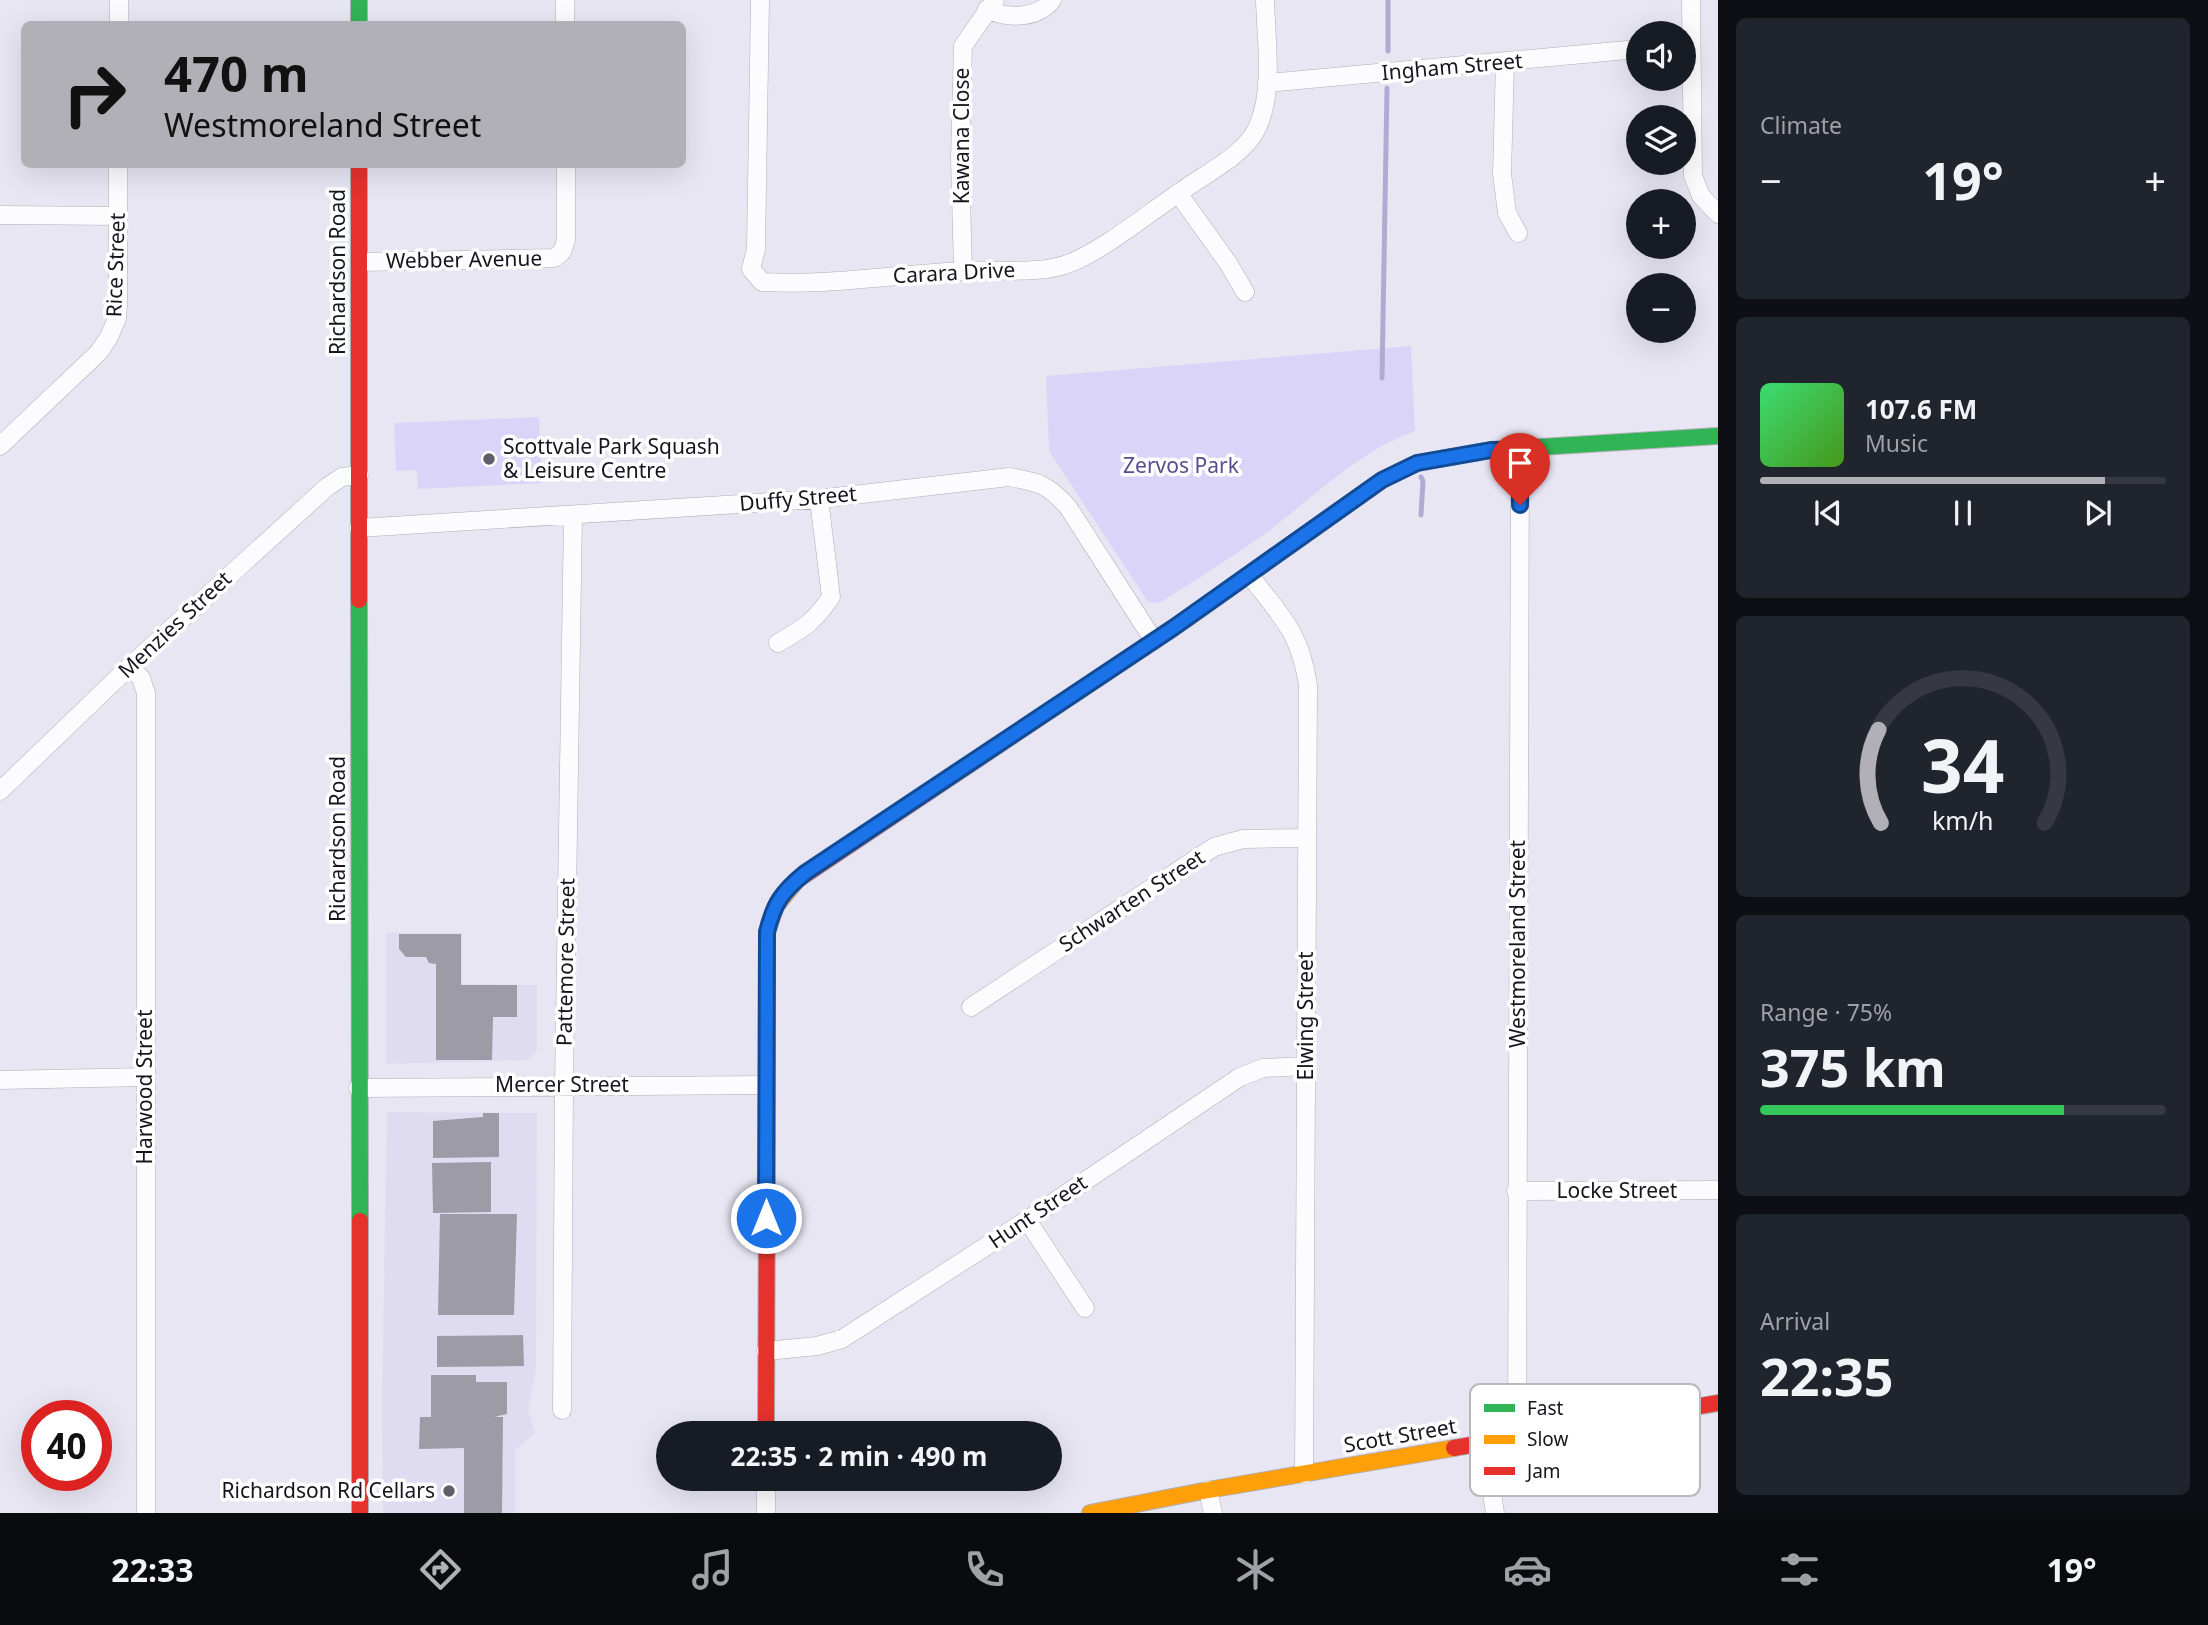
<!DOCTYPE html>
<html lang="en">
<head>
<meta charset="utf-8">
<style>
  :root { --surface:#171b24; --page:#20242c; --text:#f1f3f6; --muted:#9ea1a6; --line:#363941; --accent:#b0b0b6 }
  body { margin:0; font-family:"Noto Sans",sans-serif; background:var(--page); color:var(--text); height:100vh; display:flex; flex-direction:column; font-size:26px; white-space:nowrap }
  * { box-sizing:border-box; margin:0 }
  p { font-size:23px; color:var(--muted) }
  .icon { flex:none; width:38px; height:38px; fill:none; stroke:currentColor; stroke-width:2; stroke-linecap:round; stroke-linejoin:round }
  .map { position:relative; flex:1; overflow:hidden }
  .side { display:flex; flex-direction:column; gap:18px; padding:18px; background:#0d0f14; width:490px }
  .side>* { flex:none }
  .hud { position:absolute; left:21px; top:21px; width:665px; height:147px; border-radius:10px; box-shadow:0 7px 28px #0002; background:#b0b0b6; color:#111; overflow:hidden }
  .fabs { position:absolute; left:1626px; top:21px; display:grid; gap:14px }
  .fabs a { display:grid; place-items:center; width:70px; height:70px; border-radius:50%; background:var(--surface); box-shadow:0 7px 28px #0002; font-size:35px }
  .speed { position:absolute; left:21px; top:1400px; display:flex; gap:14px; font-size:35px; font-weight:700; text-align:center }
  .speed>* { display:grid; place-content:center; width:91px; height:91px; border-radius:50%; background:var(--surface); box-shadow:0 7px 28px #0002; line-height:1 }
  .speed .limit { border:10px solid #d22; background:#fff; color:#111 }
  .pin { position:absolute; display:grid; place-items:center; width:60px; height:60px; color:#fff; margin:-72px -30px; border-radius:50% 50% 50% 0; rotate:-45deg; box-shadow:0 0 7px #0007 }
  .pin .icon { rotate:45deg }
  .me { position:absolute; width:77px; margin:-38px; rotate:0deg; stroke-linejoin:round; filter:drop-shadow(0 0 5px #0008) }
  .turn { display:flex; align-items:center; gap:24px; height:147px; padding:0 28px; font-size:32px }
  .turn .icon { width:91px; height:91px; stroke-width:2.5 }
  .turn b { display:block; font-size:49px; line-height:60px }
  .big { font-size:52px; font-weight:700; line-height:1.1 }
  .side .tile { flex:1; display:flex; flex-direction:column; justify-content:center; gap:10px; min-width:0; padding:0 24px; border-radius:10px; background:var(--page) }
  .side .dial { align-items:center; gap:0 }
  .dial svg { height:182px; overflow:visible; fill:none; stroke:var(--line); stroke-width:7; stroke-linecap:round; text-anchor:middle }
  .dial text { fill:var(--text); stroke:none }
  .song { display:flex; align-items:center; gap:21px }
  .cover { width:84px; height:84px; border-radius:10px; background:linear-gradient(135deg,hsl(140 70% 55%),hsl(100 70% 35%)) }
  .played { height:7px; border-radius:4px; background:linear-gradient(90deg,var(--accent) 85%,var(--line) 85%) }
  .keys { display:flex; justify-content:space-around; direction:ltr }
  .heat { display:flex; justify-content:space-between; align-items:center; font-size:38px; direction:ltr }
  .charge { height:10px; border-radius:5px; background:linear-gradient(90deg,#34c759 75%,var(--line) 0) }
  .trip { position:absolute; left:656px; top:1421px; width:406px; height:70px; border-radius:35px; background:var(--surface); box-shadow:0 7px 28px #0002; font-weight:700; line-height:70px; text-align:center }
  .menu { display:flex; height:112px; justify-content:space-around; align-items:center; background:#090b0e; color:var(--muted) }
  .menu .icon { width:49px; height:49px }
  .menu .current { color:var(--accent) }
  .menu b { font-size:32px; color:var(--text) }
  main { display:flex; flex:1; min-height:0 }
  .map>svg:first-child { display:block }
  .built { fill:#dfdcf2 }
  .green { fill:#dad5f8 }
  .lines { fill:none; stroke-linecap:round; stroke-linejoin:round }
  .stream { stroke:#b1abd3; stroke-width:5 }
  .building { fill:#9d9ba5 }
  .street-casing { stroke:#afaeb7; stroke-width:19 }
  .fast-casing { stroke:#afaeb7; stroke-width:18 }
  .slow-casing { stroke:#afaeb7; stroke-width:18 }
  .jam-casing { stroke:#afaeb7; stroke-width:18 }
  .street { stroke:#fcfbfd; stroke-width:18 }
  .fast { stroke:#30b455; stroke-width:16 }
  .slow { stroke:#ff9f0a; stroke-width:16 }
  .jam { stroke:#e5322d; stroke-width:16 }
  .route-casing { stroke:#114b97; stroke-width:18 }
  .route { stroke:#1a73e8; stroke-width:12 }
  .poi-dot { fill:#605e68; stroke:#fff; stroke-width:2.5 }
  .labels { text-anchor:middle; stroke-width:7; stroke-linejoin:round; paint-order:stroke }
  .street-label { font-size:21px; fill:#16151d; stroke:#fff }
  .poi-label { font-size:21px; fill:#16151d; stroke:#fff; text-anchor:start }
  .park-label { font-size:21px; fill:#594c8d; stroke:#fff }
  .key { fill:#fff; stroke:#b9b9bb; stroke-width:2 }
  .key-label { font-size:19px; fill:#16151d }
</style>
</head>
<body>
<main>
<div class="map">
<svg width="1718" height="1513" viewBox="0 0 1718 1513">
  <rect width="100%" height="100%" fill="#e8e6f3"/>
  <!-- built -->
  <path class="built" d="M386,933H462V984L537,985V1050L528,1060L386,1064Z
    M387,1112L537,1113L536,1369L528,1411L535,1433L515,1450V1513H383L382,1401Z"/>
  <!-- green -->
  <path class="green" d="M1411,346L1415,431C1354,453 1311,501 1259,538C1227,561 1193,581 1160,603L1148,602L1049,451L1046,376Z
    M539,417L542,483L418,489L417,470L396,471L394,423Z"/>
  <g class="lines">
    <!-- stream -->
    <path class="stream" d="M1388,51V0
      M1382,378L1387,88
      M1421,477L1423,481L1421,515"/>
  </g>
  <!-- building -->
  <path class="building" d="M399,934H461V985H517V1017H493L492,1060H436V964L429,963L426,957H406L399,949Z
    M483,1113H499V1157L433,1158V1121L483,1117Z
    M491,1162V1212L433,1213L432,1163Z
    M440,1214H517L514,1315H438Z
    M523,1335L524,1366L437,1367V1336Z
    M431,1375H476V1382H507V1414L494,1417H503L502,1513H464V1448L419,1449L420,1417H431Z"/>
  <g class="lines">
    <!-- street casing -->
    <g class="street-casing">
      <path id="street" d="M119,0V24
        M565,0V24
        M760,0L756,249L751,269L762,282C830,286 897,274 964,271C995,269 1042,275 1070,263C1107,248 1151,211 1186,188C1210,171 1246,154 1258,126C1274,89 1266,40 1265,0
        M1691,0L1693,176L1701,196L1718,214
        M987,9C1007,19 1038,19 1052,0
        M1505,62L1502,174L1507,213L1518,233
        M1267,83L1638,49
        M1178,193L1228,263L1245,292
        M0,215L118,216
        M360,262L554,258L562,252L566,240V164
        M963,271L960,158L963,46L995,0
        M0,446L99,352L109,337L117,318L118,304V164
        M359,528L819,499L1009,477C1039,482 1047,484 1068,507L1154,641
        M1250,576C1281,616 1300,632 1308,685L1304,1474
        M778,643C804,628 814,622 831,597L819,499
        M130,666L141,678L146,693V1513
        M0,791L130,666L327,487L342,477L359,475
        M971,1007L1214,847L1243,839L1307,838
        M0,1080L144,1077
        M358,1088L766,1085
        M1516,1191L1718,1190
        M1027,1220L1085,1308
        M766,1351L817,1346L842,1339L1027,1220L1240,1077L1263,1068L1306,1066
        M562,1410L564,1085L573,515
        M1517,1437L1520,450
        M1484,1443L1495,1513
        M766,1479V1513
        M1208,1490L1213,1513"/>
    </g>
    <!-- fast casing -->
    <g class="fast-casing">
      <path id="fast" d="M359,0V24
        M359,600L360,1221
        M1188,618L1382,480L1417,463L1491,450L1718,436"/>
    </g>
    <!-- slow casing -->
    <g class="slow-casing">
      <path id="slow" d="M767,1176V932L776,906L797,880
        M1090,1513L1208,1490L1454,1448"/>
    </g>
    <!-- jam casing -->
    <g class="jam-casing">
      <path id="jam" d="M359,164V600
        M797,880L1188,618
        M360,1221V1513
        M766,1433L767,1176
        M1454,1448L1718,1403"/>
    </g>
    <!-- street -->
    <use href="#street" class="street"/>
    <!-- fast -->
    <use href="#fast" class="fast"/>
    <!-- slow -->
    <use href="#slow" class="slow"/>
    <!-- jam -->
    <use href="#jam" class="jam"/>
  </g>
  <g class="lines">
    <!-- route casing -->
    <g class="route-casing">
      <path id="route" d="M766,1218L767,932C774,903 782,892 805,873L1173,628L1382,480L1417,463L1491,450H1520V505"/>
    </g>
    <!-- route -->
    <use href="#route" class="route"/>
  </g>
  <!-- markers -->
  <g class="poi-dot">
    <circle cx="489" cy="459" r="7"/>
    <circle cx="449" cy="1491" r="7"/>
  </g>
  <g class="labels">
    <!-- street labels -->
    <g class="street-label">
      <text transform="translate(1452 67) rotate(-5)" y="7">Ingham Street</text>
      <text transform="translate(962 136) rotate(-90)" y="7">Kawana Close</text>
      <text transform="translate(464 260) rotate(-1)" y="7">Webber Avenue</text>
      <text transform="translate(116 265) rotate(-88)" y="7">Rice Street</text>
      <text transform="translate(338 272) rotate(-90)" y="7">Richardson Road</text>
      <text transform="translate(954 273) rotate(-3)" y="7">Carara Drive</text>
      <text transform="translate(798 499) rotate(-5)" y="7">Duffy Street</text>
      <text transform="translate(175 625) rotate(-43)" y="7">Menzies Street</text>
      <text transform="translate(338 839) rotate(-90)" y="7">Richardson Road</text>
      <text transform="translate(1132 901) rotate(-33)" y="7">Schwarten Street</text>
      <text transform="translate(1518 944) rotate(-90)" y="7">Westmoreland Street</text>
      <text transform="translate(566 962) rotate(-89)" y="7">Pattemore Street</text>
      <text transform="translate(1306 1016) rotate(-90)" y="7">Elwing Street</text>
      <text x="562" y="1092">Mercer Street</text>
      <text transform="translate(145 1087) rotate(-90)" y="7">Harwood Street</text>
      <text x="1617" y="1198">Locke Street</text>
      <text transform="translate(1038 1212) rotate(-34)" y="7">Hunt Street</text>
      <text transform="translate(1400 1436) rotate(-10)" y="7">Scott Street</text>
    </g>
    <!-- poi labels -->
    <g class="poi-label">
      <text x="503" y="454">Scottvale Park Squash<tspan x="503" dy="24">&amp; Leisure Centre</tspan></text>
      <text x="435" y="1498" text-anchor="end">Richardson Rd Cellars</text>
    </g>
    <!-- park labels -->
    <g class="park-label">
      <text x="1181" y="473">Zervos Park</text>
    </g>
  </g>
  <!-- legend -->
  <rect x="1470" y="1384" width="230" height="112" rx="10" class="key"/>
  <rect x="1484" y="1404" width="31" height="8" fill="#30b455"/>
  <rect x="1484" y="1435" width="31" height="9" fill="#ff9f0a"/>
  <rect x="1484" y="1467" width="31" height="8" fill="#e5322d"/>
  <g class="key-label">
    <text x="1527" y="1415">Fast</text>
    <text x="1527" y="1446">Slow</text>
    <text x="1527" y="1478">Jam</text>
  </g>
</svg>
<div class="fabs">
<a><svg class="icon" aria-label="sound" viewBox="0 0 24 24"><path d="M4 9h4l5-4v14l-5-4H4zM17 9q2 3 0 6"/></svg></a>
<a><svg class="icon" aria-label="layers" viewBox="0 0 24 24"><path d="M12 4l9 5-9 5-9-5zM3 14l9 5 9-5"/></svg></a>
<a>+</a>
<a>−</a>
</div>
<div class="speed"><div class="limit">40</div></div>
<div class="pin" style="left:1520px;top:505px;background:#d93025"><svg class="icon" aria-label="arrive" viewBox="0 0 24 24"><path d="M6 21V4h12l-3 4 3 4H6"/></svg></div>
<svg class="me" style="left:766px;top:1218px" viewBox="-20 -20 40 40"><circle r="17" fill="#1a73e8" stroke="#fff" stroke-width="3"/><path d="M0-11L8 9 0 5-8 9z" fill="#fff"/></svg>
<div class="trip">22:35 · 2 min · 490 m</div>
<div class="hud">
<div class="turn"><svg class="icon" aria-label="right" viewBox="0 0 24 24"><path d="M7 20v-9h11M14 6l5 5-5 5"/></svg><div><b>470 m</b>Westmoreland Street</div></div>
</div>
</div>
<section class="side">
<div class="tile"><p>Climate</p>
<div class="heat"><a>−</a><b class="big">19°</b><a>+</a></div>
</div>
<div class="tile">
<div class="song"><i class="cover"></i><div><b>107.6 FM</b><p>Music</p></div></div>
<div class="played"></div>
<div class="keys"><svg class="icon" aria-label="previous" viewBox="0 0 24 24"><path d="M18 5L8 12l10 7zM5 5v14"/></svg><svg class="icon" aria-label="pause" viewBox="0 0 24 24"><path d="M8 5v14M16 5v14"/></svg><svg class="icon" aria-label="next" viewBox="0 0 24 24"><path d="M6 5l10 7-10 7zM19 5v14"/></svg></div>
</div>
<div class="tile dial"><svg viewBox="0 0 100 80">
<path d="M14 69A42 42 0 1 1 86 69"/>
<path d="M14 69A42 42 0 0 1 13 28" stroke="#b0b0b6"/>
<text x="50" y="56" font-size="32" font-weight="700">34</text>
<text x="50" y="72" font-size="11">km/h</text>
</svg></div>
<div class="tile"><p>Range · 75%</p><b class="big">375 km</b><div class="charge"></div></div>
<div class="tile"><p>Arrival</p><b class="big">22:35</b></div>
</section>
</main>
<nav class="menu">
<b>22:33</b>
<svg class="icon current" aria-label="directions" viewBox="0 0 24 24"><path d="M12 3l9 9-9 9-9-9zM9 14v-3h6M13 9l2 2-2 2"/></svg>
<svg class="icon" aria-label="music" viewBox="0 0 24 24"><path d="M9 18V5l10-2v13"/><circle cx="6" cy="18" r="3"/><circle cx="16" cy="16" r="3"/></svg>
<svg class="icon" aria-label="phone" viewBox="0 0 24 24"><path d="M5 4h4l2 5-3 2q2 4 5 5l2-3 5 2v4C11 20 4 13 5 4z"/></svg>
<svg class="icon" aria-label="climate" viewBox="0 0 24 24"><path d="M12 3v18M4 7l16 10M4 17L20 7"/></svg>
<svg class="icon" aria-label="car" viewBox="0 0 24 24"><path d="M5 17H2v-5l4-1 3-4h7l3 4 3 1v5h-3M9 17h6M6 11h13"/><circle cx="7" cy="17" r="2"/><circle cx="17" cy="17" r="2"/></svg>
<svg class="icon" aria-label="filters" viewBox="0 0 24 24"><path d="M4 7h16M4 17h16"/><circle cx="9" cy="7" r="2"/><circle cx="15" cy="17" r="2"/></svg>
<b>19°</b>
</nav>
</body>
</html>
